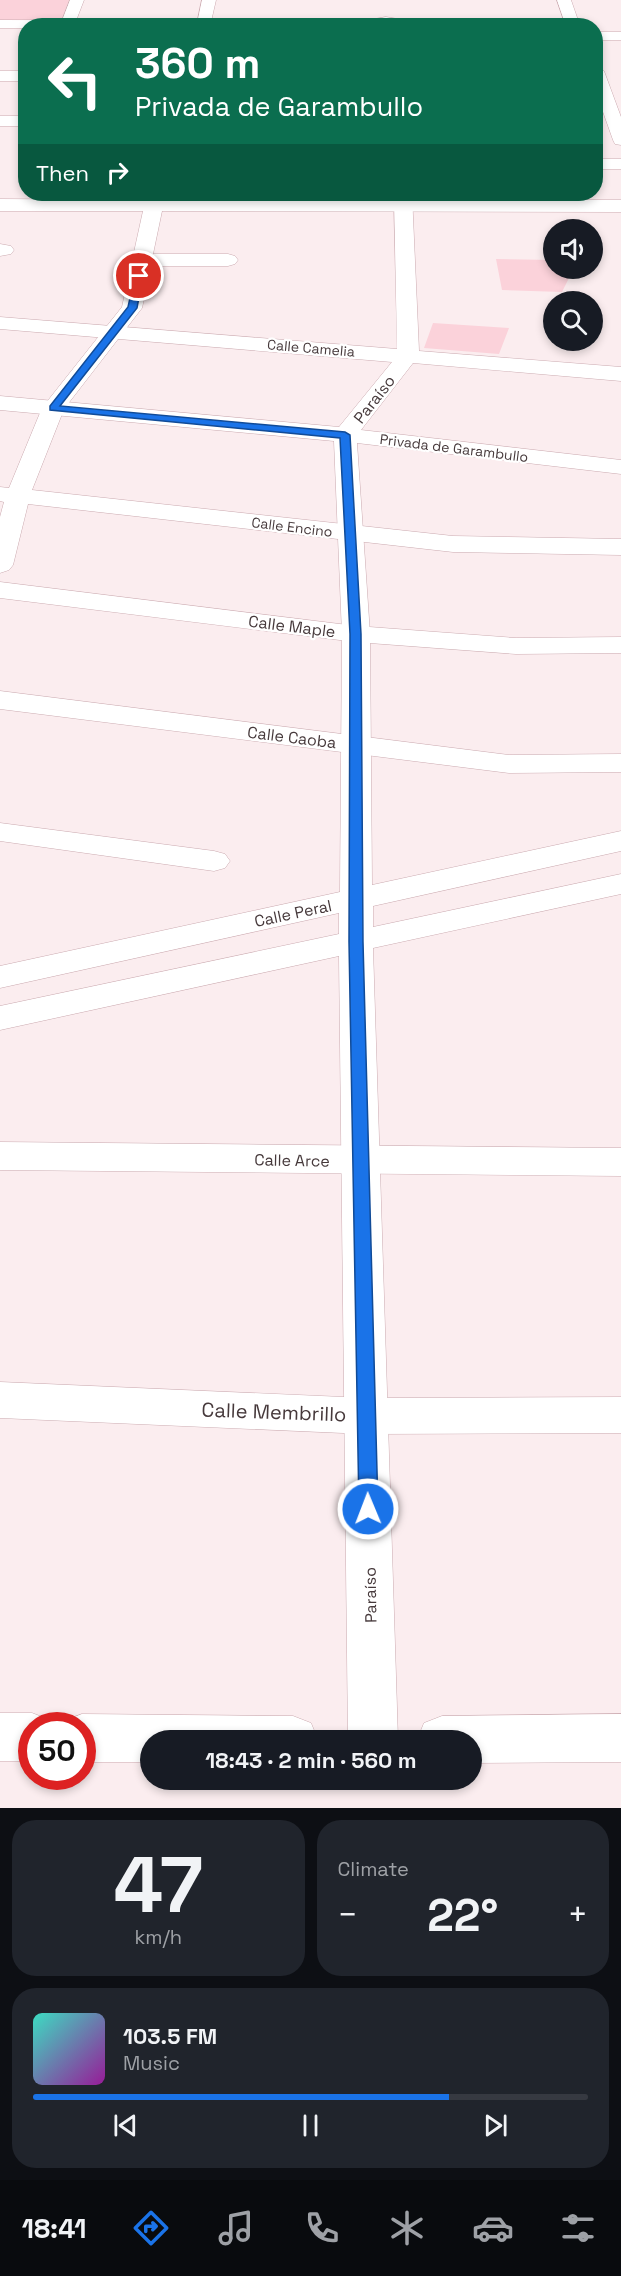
<!DOCTYPE html>
<html lang="en">
<head>
<meta charset="utf-8">
<style>
  :root { --surface:#171b24; --page:#20242c; --text:#f1f3f6; --muted:#9ea1a6; --line:#363941; --accent:#1a73e8 }
  body { margin:0; font-family:"Space Grotesk",sans-serif; background:var(--page); color:var(--text); height:100vh; display:flex; flex-direction:column; font-size:22px; white-space:nowrap }
  * { box-sizing:border-box; margin:0 }
  p { font-size:20px; color:var(--muted) }
  .icon { flex:none; width:33px; height:33px; fill:none; stroke:currentColor; stroke-width:2; stroke-linecap:round; stroke-linejoin:round }
  .map { position:relative; height:1808px; overflow:hidden }
  .drawer { display:flex; flex-direction:column; gap:12px; padding:12px; background:#0d0f14; flex:1 }
  .drawer>* { flex:none }
  .banner { position:absolute; left:18px; top:18px; width:585px; height:183px; border-radius:24px; box-shadow:0 3px 9px #0003; background:#0b6e4f; color:#fff; overflow:hidden }
  .tools { position:absolute; left:543px; top:219px; display:grid; gap:12px }
  .tools a { display:grid; place-items:center; width:60px; height:60px; border-radius:50%; background:var(--surface); box-shadow:0 3px 9px #0003; font-size:30px }
  .speed { position:absolute; left:18px; top:1712px; display:flex; gap:12px; font-size:30px; font-weight:700; text-align:center }
  .speed>* { display:grid; place-content:center; width:78px; height:78px; border-radius:50%; background:var(--surface); box-shadow:0 3px 9px #0003; line-height:1 }
  .speed .limit { border:9px solid #d22; background:#fff; color:#111 }
  .pin { position:absolute; display:grid; place-items:center; width:51px; height:51px; color:#fff; margin:-26px; border:3px solid #fff; border-radius:50%; box-shadow:0 2px 6px #0007 }
  .me { position:absolute; width:66px; margin:-33px; rotate:359deg; stroke-linejoin:round; filter:drop-shadow(0 0 4px #0008) }
  .turn { display:flex; align-items:center; gap:21px; height:126px; padding:0 18px; font-size:27px }
  .turn .icon { width:78px; height:78px; stroke-width:2.5 }
  .turn b { display:block; font-size:42px; line-height:51px }
  .then { display:flex; align-items:center; height:57px; padding:0 18px; background:#0003; gap:12px; font-size:22px }
  .big { font-size:45px; font-weight:800; line-height:1.1 }
  .drawer .tile { flex:1; display:flex; flex-direction:column; justify-content:center; gap:9px; min-width:0; padding:0 21px; border-radius:24px; background:var(--page) }
  .drawer .dial { align-items:center; gap:0 }
  .dial b { font-size:78px; line-height:1 }
  .song { display:flex; align-items:center; gap:18px }
  .cover { width:72px; height:72px; border-radius:9px; background:linear-gradient(135deg,hsl(170 70% 55%),hsl(300 70% 35%)) }
  .played { height:6px; border-radius:3px; background:linear-gradient(90deg,var(--accent) 75%,var(--line) 75%) }
  .keys { display:flex; justify-content:space-around; direction:ltr }
  .heat { display:flex; justify-content:space-between; align-items:center; font-size:33px; direction:ltr }
  .drawer .tiles { flex:1; display:grid; gap:12px; grid-template-columns:1fr 1fr }
  .tile:last-child { grid-column:span 2 }
  .trip { position:absolute; left:140px; top:1730px; width:342px; height:60px; border-radius:30px; background:var(--surface); box-shadow:0 3px 9px #0003; font-weight:800; line-height:60px; text-align:center }
  .dock { display:flex; height:96px; justify-content:space-around; align-items:center; background:#090b0e; color:var(--muted) }
  .dock .icon { width:42px; height:42px }
  .dock .selected { color:var(--accent) }
  .dock b { font-size:27px; color:var(--text) }
  .map>svg:first-child { display:block }
  .green { fill:#fbd2da }
  .lines { fill:none; stroke-linecap:round; stroke-linejoin:round }
  .street-casing { stroke:#cbaab0; stroke-width:1 }
  .secondary-casing { stroke:#cbaab0; stroke-width:1 }
  .street { fill:#fff; fill-rule:evenodd }
  .secondary { fill:#fff; fill-rule:evenodd }
  .route { fill:#1a73e8; stroke:#114b97; stroke-width:1.5 }
  .labels { text-anchor:middle; stroke-width:4.5; stroke-linejoin:round; paint-order:stroke }
  .far-street-label { font-size:14px; fill:#46393b; stroke:#fff }
  .street-label { font-size:16px; fill:#46393b; stroke:#fff }
  .near-street-label { font-size:20px; fill:#46393b; stroke:#fff }
</style>
</head>
<body>
<div class="map">
<svg width="621" height="1808" viewBox="0 0 621 1808">
  <rect width="100%" height="100%" fill="#fbedef"/>
  <!-- green -->
  <path class="green" d="M0,0H69L61,22L0,21Z
    M496,259L553,260L554,268L567,269L572,272L562,292L502,290Z
    M433,323L509,328L499,354L424,348Z"/>
  <g class="lines">
    <!-- street casing -->
    <g class="street-casing">
      <path id="street" d="M70,0H84L74,26H60Z
        M202,0H216L210,26L197,24Z
        M557,0H571L580,26H566Z
        M596,66L604,71L621,117V145L615,144L613,140L596,92Z
        M0,71H26V81H0Z
        M0,116H26V126H0Z
        M596,159H621V169H596Z
        M147,194H165L164,200H621V212L162,211L153,254H228L235,256L238,260L235,264L228,266H151L142,308L64,409L32,490L453,536L621,539V555L453,552L28,504L13,565L9,570L0,573V517L4,502L0,501V487L9,488L42,408L122,307L143,211H0V199L146,200Z
        M0,244L11,246L14,250L11,254L0,256Z
        M0,582L356,626L516,638L621,637V653L516,654L356,642L0,598Z
        M0,691L509,755L621,754V772L509,773L0,709Z
        M0,823L214,851L225,854L230,861L225,868L214,871L0,841Z
        M0,1142L621,1148V1176L0,1170Z
        M0,1382L366,1398L621,1397V1433L366,1434L0,1418Z"/>
    </g>
    <!-- secondary casing -->
    <g class="secondary-casing">
      <path id="secondary" d="M386,17L416,22L423,26H26V28H0V20L363,21Z
        M596,32H621V40H596Z
        M394,194H412L419,351L621,367V381L413,363L361,430L621,460V474L357,443L370,634L372,885L621,831V851L373,906V927L621,874V894L373,948L398,1740H348L339,956L0,1030V1006L339,934V913L0,988V966L340,892L342,634L334,441L0,410V396L339,427L392,362L0,329V317L397,349Z
        M0,1713H32L50,1720L52,1725H32V1761H0Z
        M82,1714L293,1716L311,1723L318,1740H150V1762H82V1725H62L64,1721Z
        M621,1714V1762L471,1763V1740H417L424,1723L442,1716Z"/>
    </g>
    <!-- street -->
    <use href="#street" class="street"/>
    <!-- secondary -->
    <use href="#secondary" class="secondary"/>
  </g>
  <!-- route -->
  <path class="route" d="M139,273L143,276L137,308L60,406L345,432L350,435L361,634L363,942L378,1509L375,1515L368,1517L361,1515L359,1509L349,942L350,634L340,438L50,410V406L128,307L135,276Z"/>
  <g class="labels">
    <!-- far-street labels -->
    <g class="far-street-label">
      <text transform="translate(311 348) rotate(5)" y="5">Calle Camelia</text>
      <text transform="translate(454 448) rotate(7)" y="5">Privada de Garambullo</text>
      <text transform="translate(292 527) rotate(7)" y="5">Calle Encino</text>
    </g>
    <!-- street labels -->
    <g class="street-label">
      <text transform="translate(374 399) rotate(-52)" y="6">Paraíso</text>
      <text transform="translate(292 626) rotate(7)" y="6">Calle Maple</text>
      <text transform="translate(292 737) rotate(7)" y="6">Calle Caoba</text>
      <text transform="translate(293 913) rotate(-12)" y="6">Calle Peral</text>
      <text transform="translate(292 1160) rotate(1)" y="6">Calle Arce</text>
      <text transform="translate(370 1595) rotate(-91)" y="6">Paraíso</text>
    </g>
    <!-- near-street labels -->
    <g class="near-street-label">
      <text transform="translate(274 1412) rotate(2)" y="7">Calle Membrillo</text>
    </g>
  </g>
</svg>
<div class="tools">
<a><svg class="icon" aria-label="sound" viewBox="0 0 24 24"><path d="M4 9h4l5-4v14l-5-4H4zM17 9q2 3 0 6"/></svg></a>
<a><svg class="icon" aria-label="search" viewBox="0 0 24 24"><circle cx="10" cy="10" r="6"/><path d="M15 15l6 6"/></svg></a>
</div>
<div class="speed"><div class="limit">50</div></div>
<div class="pin" style="left:139px;top:276px;background:#d93025"><svg class="icon" aria-label="arrive" viewBox="0 0 24 24"><path d="M6 21V4h12l-3 4 3 4H6"/></svg></div>
<svg class="me" style="left:368px;top:1509px" viewBox="-20 -20 40 40"><circle r="17" fill="#1a73e8" stroke="#fff" stroke-width="3"/><path d="M0-11L8 9 0 5-8 9z" fill="#fff"/></svg>
<div class="trip">18:43 · 2 min · 560 m</div>
<div class="banner">
<div class="turn"><svg class="icon" aria-label="left" viewBox="0 0 24 24"><path d="M17 20v-9H6M10 6l-5 5 5 5"/></svg><div><b>360 m</b>Privada de Garambullo</div></div>
<div class="then">Then<svg class="icon" aria-label="right" viewBox="0 0 24 24"><path d="M7 20v-9h11M14 6l5 5-5 5"/></svg></div>
</div>
</div>
<section class="drawer">
<div class="tiles">
<div class="tile dial"><b>47</b><p>km/h</p></div>
<div class="tile"><p>Climate</p>
<div class="heat"><a>−</a><b class="big">22°</b><a>+</a></div>
</div>
<div class="tile">
<div class="song"><i class="cover"></i><div><b>103.5 FM</b><p>Music</p></div></div>
<div class="played"></div>
<div class="keys"><svg class="icon" aria-label="previous" viewBox="0 0 24 24"><path d="M18 5L8 12l10 7zM5 5v14"/></svg><svg class="icon" aria-label="pause" viewBox="0 0 24 24"><path d="M8 5v14M16 5v14"/></svg><svg class="icon" aria-label="next" viewBox="0 0 24 24"><path d="M6 5l10 7-10 7zM19 5v14"/></svg></div>
</div>
</div>
</section>
<nav class="dock">
<b>18:41</b>
<svg class="icon selected" aria-label="directions" viewBox="0 0 24 24"><path d="M12 3l9 9-9 9-9-9zM9 14v-3h6M13 9l2 2-2 2"/></svg>
<svg class="icon" aria-label="music" viewBox="0 0 24 24"><path d="M9 18V5l10-2v13"/><circle cx="6" cy="18" r="3"/><circle cx="16" cy="16" r="3"/></svg>
<svg class="icon" aria-label="phone" viewBox="0 0 24 24"><path d="M5 4h4l2 5-3 2q2 4 5 5l2-3 5 2v4C11 20 4 13 5 4z"/></svg>
<svg class="icon" aria-label="climate" viewBox="0 0 24 24"><path d="M12 3v18M4 7l16 10M4 17L20 7"/></svg>
<svg class="icon" aria-label="car" viewBox="0 0 24 24"><path d="M5 17H2v-5l4-1 3-4h7l3 4 3 1v5h-3M9 17h6M6 11h13"/><circle cx="7" cy="17" r="2"/><circle cx="17" cy="17" r="2"/></svg>
<svg class="icon" aria-label="filters" viewBox="0 0 24 24"><path d="M4 7h16M4 17h16"/><circle cx="9" cy="7" r="2"/><circle cx="15" cy="17" r="2"/></svg>
</nav>
</body>
</html>
